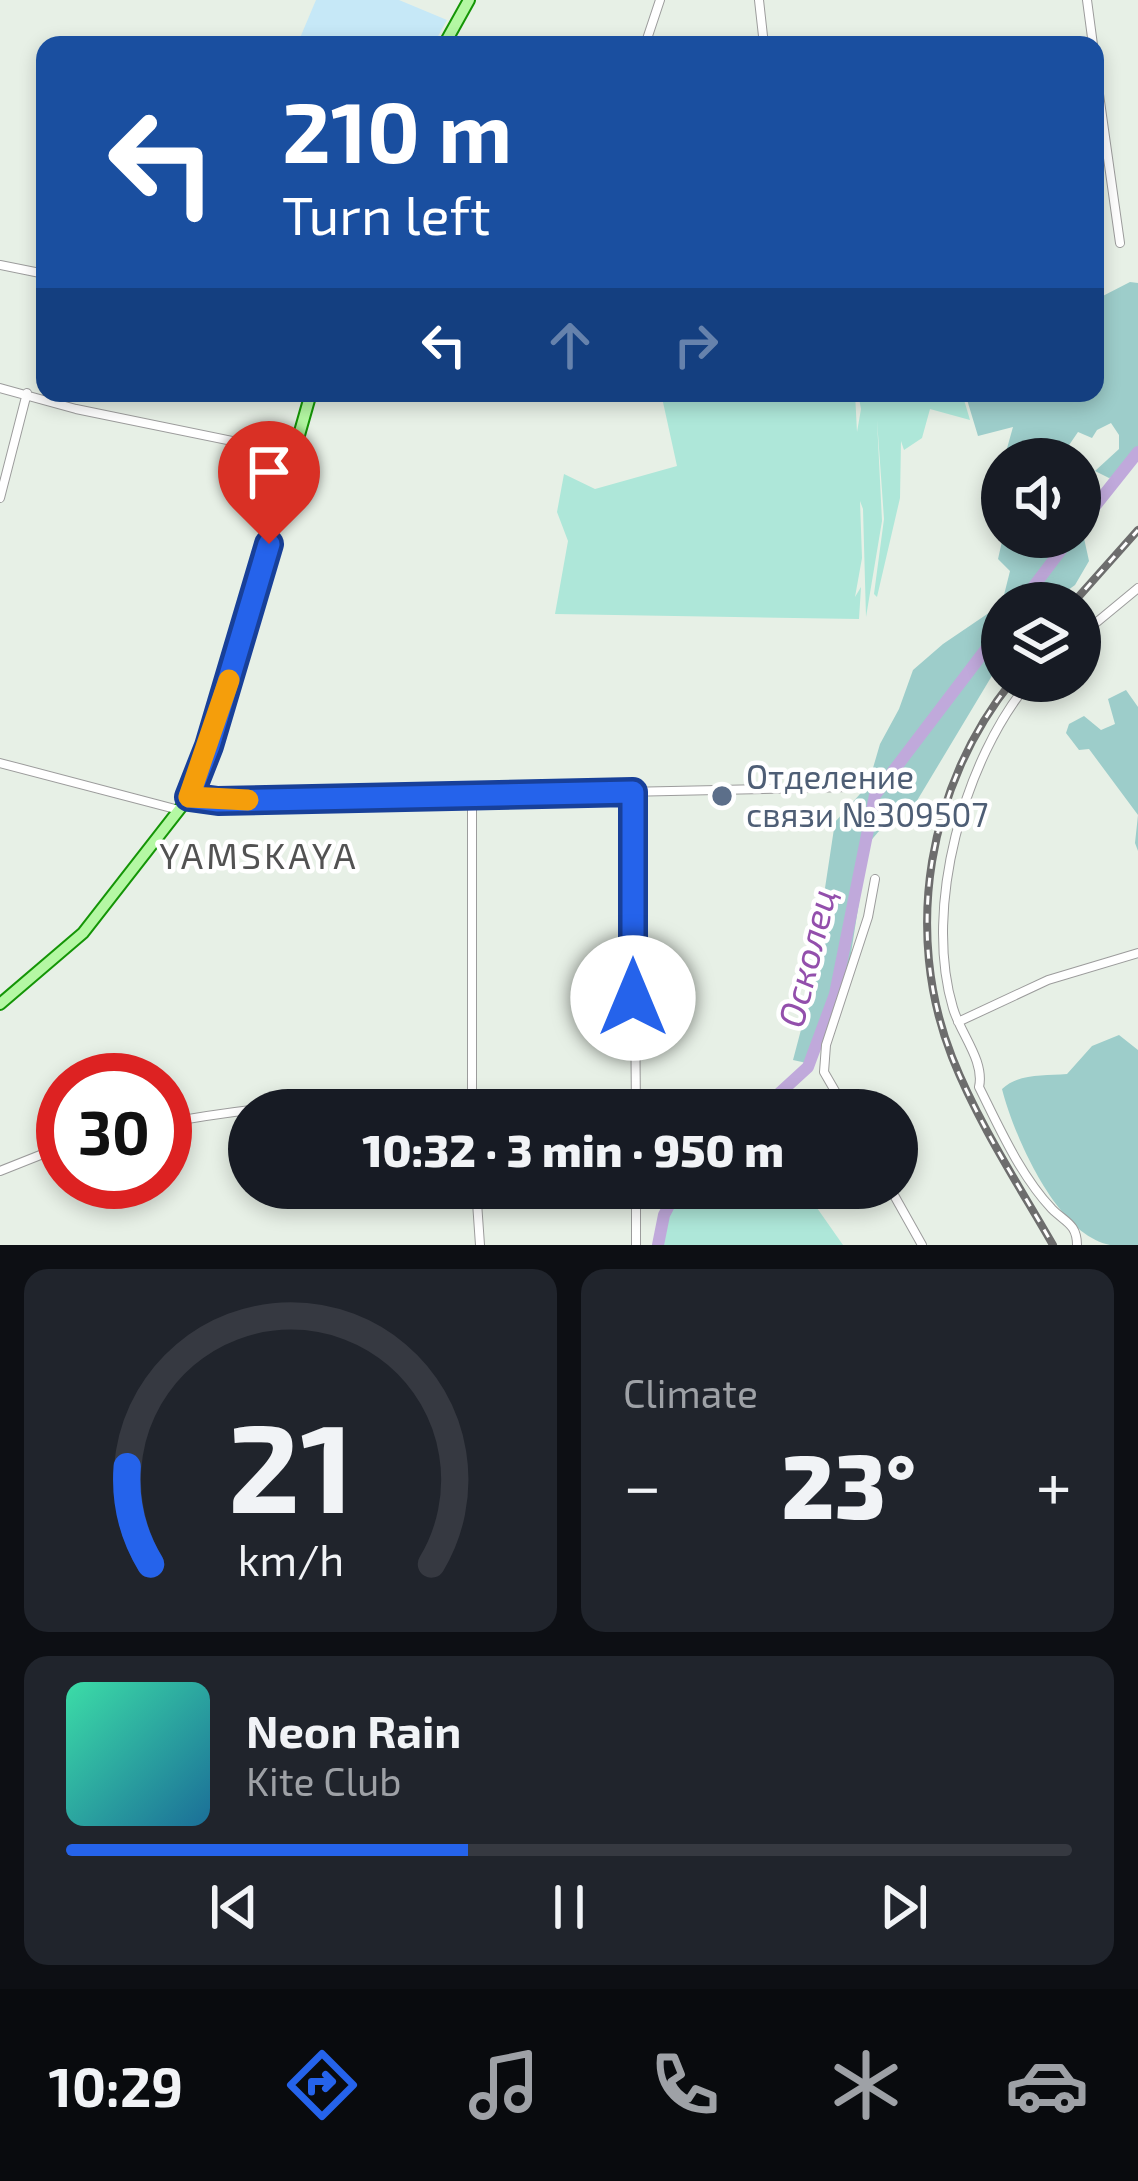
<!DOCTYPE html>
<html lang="en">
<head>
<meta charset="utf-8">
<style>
  :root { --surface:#171b24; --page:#20242c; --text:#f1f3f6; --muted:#9ea1a6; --line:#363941; --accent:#2563eb }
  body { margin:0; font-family:"Exo 2",sans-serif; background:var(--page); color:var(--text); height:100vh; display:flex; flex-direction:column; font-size:45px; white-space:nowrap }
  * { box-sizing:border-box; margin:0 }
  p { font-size:39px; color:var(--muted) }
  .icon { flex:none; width:66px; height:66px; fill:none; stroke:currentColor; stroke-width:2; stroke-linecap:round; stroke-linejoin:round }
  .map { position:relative; height:1245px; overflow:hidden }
  .details { display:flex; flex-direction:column; gap:24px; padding:24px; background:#0d0f14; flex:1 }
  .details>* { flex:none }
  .hud { position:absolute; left:36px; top:36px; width:1068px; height:366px; border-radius:24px; box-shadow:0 6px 18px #0003; background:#1a4fa0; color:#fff; overflow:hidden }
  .tools { position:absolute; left:981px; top:438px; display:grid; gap:24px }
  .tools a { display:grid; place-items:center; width:120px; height:120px; border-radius:50%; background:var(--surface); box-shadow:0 6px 18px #0003; font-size:60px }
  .speed { position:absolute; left:36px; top:1053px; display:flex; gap:24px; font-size:60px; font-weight:700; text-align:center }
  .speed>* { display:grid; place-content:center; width:156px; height:156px; border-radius:50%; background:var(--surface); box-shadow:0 6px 18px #0003; line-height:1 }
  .speed .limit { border:18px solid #d22; background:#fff; color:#111 }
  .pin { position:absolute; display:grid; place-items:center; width:102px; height:102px; color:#fff; margin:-123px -51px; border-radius:50% 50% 50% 0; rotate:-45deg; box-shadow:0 0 12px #0007 }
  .pin .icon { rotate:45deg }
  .me { position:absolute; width:132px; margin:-66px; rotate:0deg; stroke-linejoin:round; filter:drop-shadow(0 0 9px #0008) }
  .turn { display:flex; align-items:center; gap:42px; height:252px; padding:0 48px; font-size:54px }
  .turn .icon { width:156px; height:156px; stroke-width:2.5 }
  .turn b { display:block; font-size:84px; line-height:102px }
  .lanes { display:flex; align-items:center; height:114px; padding:0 48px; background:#0003; justify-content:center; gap:60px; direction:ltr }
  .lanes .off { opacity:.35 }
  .big { font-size:90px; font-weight:800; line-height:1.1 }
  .details .widget { flex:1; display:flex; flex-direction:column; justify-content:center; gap:18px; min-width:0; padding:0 42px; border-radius:24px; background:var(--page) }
  .details .dial { align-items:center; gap:0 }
  .dial svg { height:312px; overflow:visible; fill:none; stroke:var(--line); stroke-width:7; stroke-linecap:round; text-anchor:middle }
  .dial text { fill:var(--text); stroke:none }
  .song { display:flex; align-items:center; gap:36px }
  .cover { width:144px; height:144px; border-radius:18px; background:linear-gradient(135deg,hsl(160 70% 55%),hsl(200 70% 35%)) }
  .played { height:12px; border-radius:6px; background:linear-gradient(90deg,var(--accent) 40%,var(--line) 40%) }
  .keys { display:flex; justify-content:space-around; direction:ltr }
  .heat { display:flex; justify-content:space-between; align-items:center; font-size:66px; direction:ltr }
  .details .tiles { flex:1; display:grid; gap:24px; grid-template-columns:1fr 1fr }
  .widget:last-child { grid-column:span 2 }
  .trip { position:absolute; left:228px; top:1089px; width:690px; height:120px; border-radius:60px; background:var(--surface); box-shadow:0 6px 18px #0003; font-weight:800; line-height:120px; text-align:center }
  .tab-bar { display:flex; height:192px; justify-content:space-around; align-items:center; background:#090b0e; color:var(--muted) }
  .tab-bar .icon { width:84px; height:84px }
  .tab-bar .selected { color:var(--accent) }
  .tab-bar b { font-size:54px; color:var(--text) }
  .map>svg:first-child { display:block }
  .grass { fill:#aee7d9 }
  .forest { fill:#9dcdca }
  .park { fill:#c6e8f7 }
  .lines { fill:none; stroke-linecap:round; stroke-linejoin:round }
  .river { stroke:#c0a9db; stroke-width:12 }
  .minor-casing { stroke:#9c9c9c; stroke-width:10 }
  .major-casing { stroke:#149506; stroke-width:14 }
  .minor { stroke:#fff; stroke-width:8 }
  .major { stroke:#b4f8a3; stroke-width:10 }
  .rail-casing { stroke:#6d6d6d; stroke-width:8 }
  .rail { stroke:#fff; stroke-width:3; stroke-dasharray:9; stroke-linecap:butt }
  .route-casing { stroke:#184099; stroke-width:30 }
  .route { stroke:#2563eb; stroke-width:21 }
  .slow { stroke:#f59e0b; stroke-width:21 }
  .service-dot { fill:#5c6f8a; stroke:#fff; stroke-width:4.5 }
  .labels { text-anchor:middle; stroke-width:9; stroke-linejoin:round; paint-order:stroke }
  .service-label { font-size:33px; fill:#4e5e75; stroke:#fff; text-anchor:start }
  .neighbourhood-label { font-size:36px; letter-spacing:3px; fill:#525252; stroke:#fff }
  .water-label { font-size:36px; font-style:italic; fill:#934fac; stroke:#fff }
</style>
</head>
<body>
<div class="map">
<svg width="1138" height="1245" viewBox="0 0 1138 1245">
  <rect width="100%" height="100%" fill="#e7f0e6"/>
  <!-- grass -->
  <path class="grass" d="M661,393H855L857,432L861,409L858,393H894L916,400L922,393H962L970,420L930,409L922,438L904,450L901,441L900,498L877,597L874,594L884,519L877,420L882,521L866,617L863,509L860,501L862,558L855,597L861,587L859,619L555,614L568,541L557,512L564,474L595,489L677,466Z
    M681,1188H803L843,1245H661L670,1207Z"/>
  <!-- forest -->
  <path class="forest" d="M1130,282L1138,283V456L1127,471L1109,478L1095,471L1119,449V435L1111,423L1097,430L1092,438L1078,432L1065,451L1068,459H1004L1013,427L978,436L965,393H1095V300Z
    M1080,520L1089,561L1075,585L1064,593L1050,583L1038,589L1032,603H1002L1010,571L998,559L1003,537H1080Z
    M1002,604V659L915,804L885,824L868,844L850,960L811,1064L793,1060L807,1007L835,822L868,785L880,744L899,709L913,670L943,644Z
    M1126,690L1138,707V851L1135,843L1138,815L1089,749L1079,750L1066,733L1069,724L1084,716L1101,730L1115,724L1108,699Z
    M1119,1035L1138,1050V1245C1129,1245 1118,1245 1110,1245C1057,1235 1014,1136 1002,1089C1019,1073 1044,1076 1067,1074L1092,1046Z"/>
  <!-- park -->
  <path class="park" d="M316,0H399L447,20L433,45H297Z"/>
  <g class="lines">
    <!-- river -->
    <path class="river" d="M1080,525L1138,452
      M1021,603L1071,537
      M761,1110L808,1067L835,994L875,795L1002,628
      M658,1245L664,1215L678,1188"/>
    <!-- minor casing -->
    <g class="minor-casing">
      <path id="minor" d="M759,0L764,45
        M1087,0L1093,45
        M645,45L660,0
        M1095,66L1120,243
        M0,265L45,274
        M0,388L76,409L296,454
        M0,498L27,393
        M1080,636L1138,588
        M1030,681C964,759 923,908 953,1008C960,1033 985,1061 979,1087C999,1127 1020,1175 1052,1209C1065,1222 1077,1224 1077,1245
        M0,763L179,810
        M633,792L636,1110
        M472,796V1110
        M189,797L218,801L849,787
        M958,1022L1048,980L1138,953
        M846,1110L824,1072L826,1045L868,917L875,879
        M165,1123C267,1104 367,1098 471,1094
        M0,1171L63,1146
        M476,1188L480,1245
        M636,1188V1245
        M890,1188L922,1245"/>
    </g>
    <!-- major casing -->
    <g class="major-casing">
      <path id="major" d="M444,45L469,0
        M0,1004L83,933L189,797L242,635L311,393"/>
    </g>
    <!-- minor -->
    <use href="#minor" class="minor"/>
    <!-- major -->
    <use href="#major" class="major"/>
    <!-- rail casing -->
    <g class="rail-casing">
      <path id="rail" d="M1073,603L1138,530
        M1012,681C928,785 903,932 952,1057C978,1123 1018,1184 1053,1245"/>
    </g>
    <!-- rail -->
    <use href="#rail" class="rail"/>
  </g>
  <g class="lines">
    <!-- route casing -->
    <g class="route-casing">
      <path id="route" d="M269,544L209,746L189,797L218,801L633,792V998"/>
    </g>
    <!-- route -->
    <use href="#route" class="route"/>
    <!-- slow -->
    <path class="slow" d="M229,680L189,797L248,800"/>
  </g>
  <!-- markers -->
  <circle class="service-dot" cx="722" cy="796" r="12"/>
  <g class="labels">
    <!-- service labels -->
    <g class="service-label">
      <text x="746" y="789">Отделение<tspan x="746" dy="38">связи №309507</tspan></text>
    </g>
    <!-- neighbourhood labels -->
    <g class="neighbourhood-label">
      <text x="259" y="869">YAMSKAYA</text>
    </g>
    <!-- water labels -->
    <g class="water-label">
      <text transform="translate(807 958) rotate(-76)" y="13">Осколец</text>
    </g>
  </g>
</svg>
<div class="tools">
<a><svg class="icon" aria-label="sound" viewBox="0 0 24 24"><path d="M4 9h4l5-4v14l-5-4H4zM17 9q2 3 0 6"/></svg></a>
<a><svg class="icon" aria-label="layers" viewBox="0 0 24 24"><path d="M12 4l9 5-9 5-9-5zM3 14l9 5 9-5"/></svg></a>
</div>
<div class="speed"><div class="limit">30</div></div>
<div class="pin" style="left:269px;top:544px;background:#d93025"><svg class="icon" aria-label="arrive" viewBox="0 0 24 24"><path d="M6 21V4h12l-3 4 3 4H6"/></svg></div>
<svg class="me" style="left:633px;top:998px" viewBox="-20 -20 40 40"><circle r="19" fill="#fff"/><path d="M0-13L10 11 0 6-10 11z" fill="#2563eb"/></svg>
<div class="trip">10:32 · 3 min · 950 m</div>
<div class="hud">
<div class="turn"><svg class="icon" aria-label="left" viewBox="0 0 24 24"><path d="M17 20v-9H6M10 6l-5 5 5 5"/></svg><div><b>210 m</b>Turn left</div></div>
<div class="lanes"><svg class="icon" aria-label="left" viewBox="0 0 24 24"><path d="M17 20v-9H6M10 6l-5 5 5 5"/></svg><svg class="icon off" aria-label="ahead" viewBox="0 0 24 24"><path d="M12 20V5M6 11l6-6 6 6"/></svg><svg class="icon off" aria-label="right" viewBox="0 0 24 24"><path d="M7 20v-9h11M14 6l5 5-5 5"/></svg></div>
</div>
</div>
<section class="details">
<div class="tiles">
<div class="widget dial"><svg viewBox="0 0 100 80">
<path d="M14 69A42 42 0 1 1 86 69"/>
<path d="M14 69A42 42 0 0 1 8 44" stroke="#2563eb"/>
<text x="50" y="56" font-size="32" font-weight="700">21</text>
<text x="50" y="72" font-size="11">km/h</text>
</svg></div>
<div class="widget"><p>Climate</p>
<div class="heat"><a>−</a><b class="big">23°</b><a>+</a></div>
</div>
<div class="widget">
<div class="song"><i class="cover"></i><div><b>Neon Rain</b><p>Kite Club</p></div></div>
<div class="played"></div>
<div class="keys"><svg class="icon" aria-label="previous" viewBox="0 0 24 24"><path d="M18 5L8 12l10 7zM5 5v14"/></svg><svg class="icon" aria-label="pause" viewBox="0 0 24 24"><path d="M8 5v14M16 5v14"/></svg><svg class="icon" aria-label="next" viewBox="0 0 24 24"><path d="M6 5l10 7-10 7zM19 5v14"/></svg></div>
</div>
</div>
</section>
<nav class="tab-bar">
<b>10:29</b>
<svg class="icon selected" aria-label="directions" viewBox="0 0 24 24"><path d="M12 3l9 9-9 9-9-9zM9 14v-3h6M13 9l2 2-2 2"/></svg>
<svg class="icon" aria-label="music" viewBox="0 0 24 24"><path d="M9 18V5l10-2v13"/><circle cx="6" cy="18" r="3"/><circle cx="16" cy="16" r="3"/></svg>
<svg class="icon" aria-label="phone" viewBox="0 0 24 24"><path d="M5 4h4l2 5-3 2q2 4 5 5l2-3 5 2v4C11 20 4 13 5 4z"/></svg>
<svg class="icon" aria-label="climate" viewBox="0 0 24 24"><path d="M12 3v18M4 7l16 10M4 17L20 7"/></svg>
<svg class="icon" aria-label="car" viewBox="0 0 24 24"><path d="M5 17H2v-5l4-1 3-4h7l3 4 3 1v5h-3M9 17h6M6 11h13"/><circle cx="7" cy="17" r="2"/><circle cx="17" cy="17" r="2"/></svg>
</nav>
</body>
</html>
